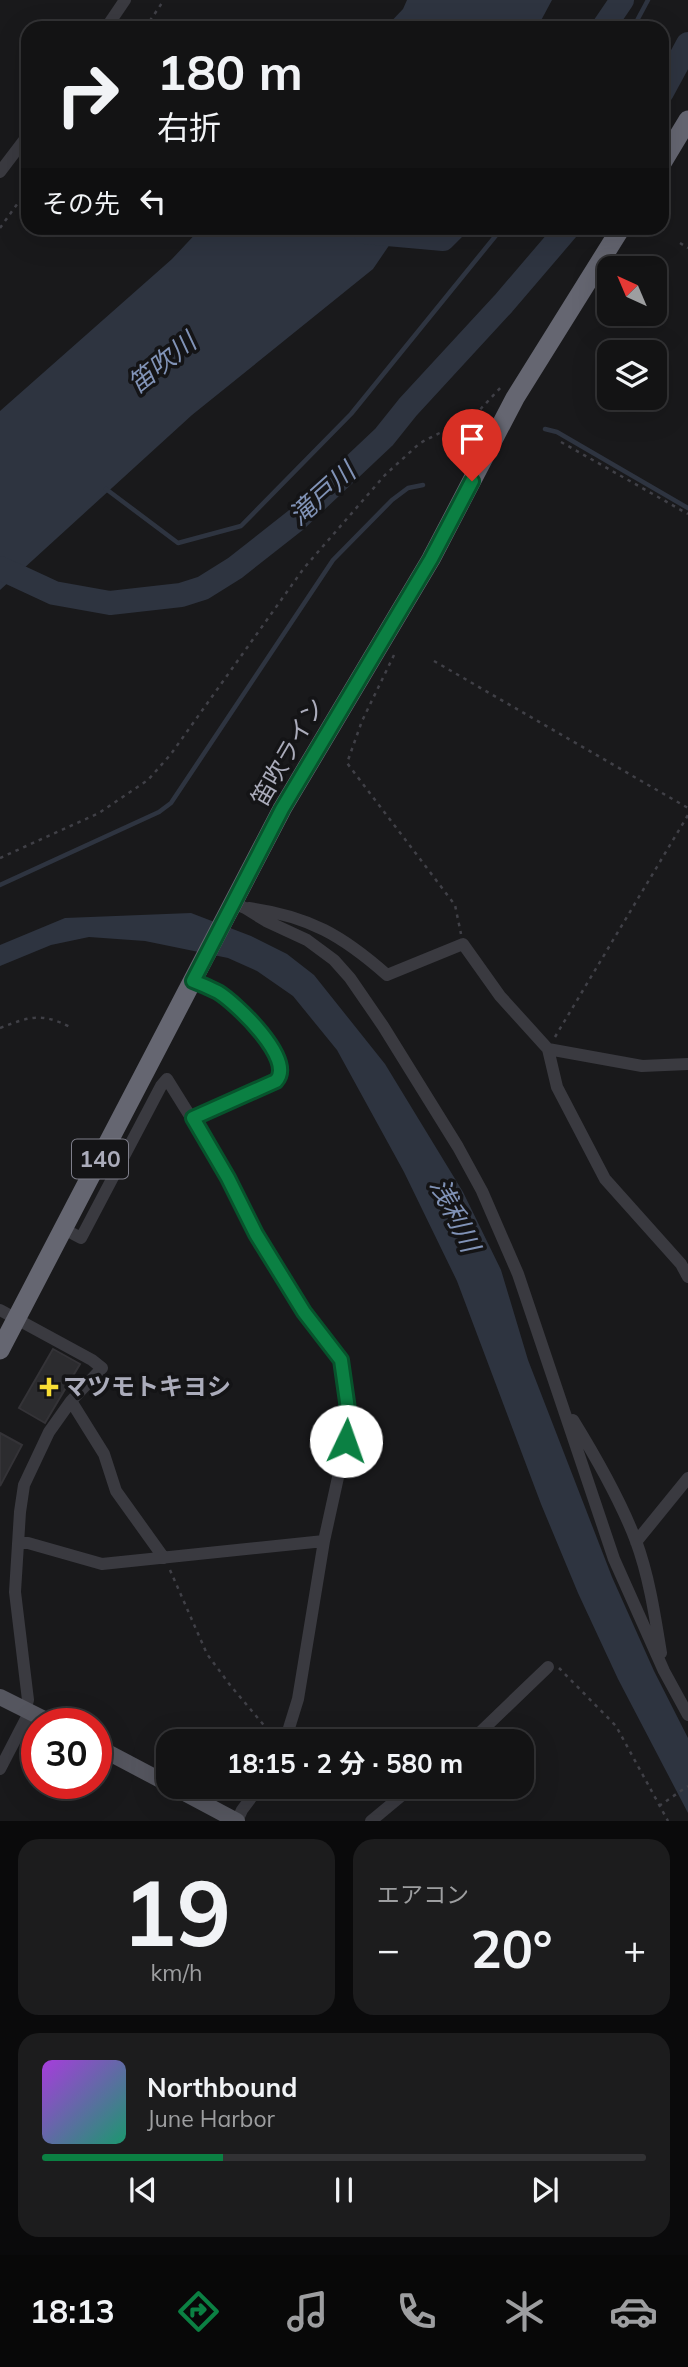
<!DOCTYPE html>
<html lang="ja">
<head>
<meta charset="utf-8">
<style>
  :root { --surface:#131314; --page:#1c1c1d; --text:#f1f3f6; --muted:#9d9ea0; --line:#323234; --accent:#0b8043 }
  body { margin:0; font-family:Mulish,"Noto Sans JP",sans-serif; background:var(--page); color:var(--text); height:100vh; display:flex; flex-direction:column; font-size:26px; white-space:nowrap }
  * { box-sizing:border-box; margin:0 }
  p { font-size:23px; color:var(--muted) }
  .icon { flex:none; width:38px; height:38px; fill:none; stroke:currentColor; stroke-width:2; stroke-linecap:round; stroke-linejoin:round }
  .map { position:relative; height:1821px; overflow:hidden }
  .panel { display:flex; flex-direction:column; gap:18px; padding:18px; background:#0a0a0b; flex:1 }
  .panel>* { flex:none }
  .top-card { position:absolute; left:21px; top:21px; width:648px; height:214px; border-radius:21px; box-shadow:0 7px 28px #0002,0 0 0 2px var(--line); background:#131314; color:var(--text); overflow:hidden }
  .needle { width:46px; rotate:316deg }
  .buttons { position:absolute; left:597px; top:256px; display:grid; gap:14px }
  .buttons a { display:grid; place-items:center; width:70px; height:70px; border-radius:14px; background:var(--surface); box-shadow:0 7px 28px #0002,0 0 0 2px var(--line); font-size:35px }
  .speed { position:absolute; left:21px; top:1708px; display:flex; gap:14px; font-size:35px; font-weight:700; text-align:center }
  .speed>* { display:grid; place-content:center; width:91px; height:91px; border-radius:50%; background:var(--surface); box-shadow:0 7px 28px #0002,0 0 0 2px var(--line); line-height:1 }
  .speed .limit { border:10px solid #d22; background:#fff; color:#111 }
  .pin { position:absolute; display:grid; place-items:center; width:60px; height:60px; color:#fff; margin:-72px -30px; border-radius:50% 50% 50% 0; rotate:-45deg; box-shadow:0 0 7px #0007 }
  .pin .icon { rotate:45deg }
  .me { position:absolute; width:77px; margin:-38px; rotate:3deg; stroke-linejoin:round; filter:drop-shadow(0 0 5px #0008) }
  .turn { display:flex; align-items:center; gap:24px; height:147px; padding:0 21px; font-size:32px }
  .turn .icon { width:91px; height:91px; stroke-width:2.5 }
  .turn b { display:block; font-size:49px; line-height:60px }
  .then { display:flex; align-items:center; height:66px; padding:0 21px; background:#0003; gap:14px; font-size:26px }
  .big { font-size:52px; font-weight:700; line-height:1.1 }
  .panel .widget { flex:1; display:flex; flex-direction:column; justify-content:center; gap:10px; min-width:0; padding:0 24px; border-radius:21px; background:var(--page) }
  .panel .dial { align-items:center; gap:0 }
  .dial b { font-size:91px; line-height:1 }
  .song { display:flex; align-items:center; gap:21px }
  .cover { width:84px; height:84px; border-radius:10px; background:linear-gradient(135deg,hsl(280 70% 55%),hsl(160 70% 35%)) }
  .played { height:7px; border-radius:4px; background:linear-gradient(90deg,var(--accent) 30%,var(--line) 30%) }
  .keys { display:flex; justify-content:space-around; direction:ltr }
  .heat { display:flex; justify-content:space-between; align-items:center; font-size:38px; direction:ltr }
  .panel .tiles { flex:1; display:grid; gap:18px; grid-template-columns:1fr 1fr }
  .widget:last-child { grid-column:span 2 }
  .trip { position:absolute; left:156px; top:1729px; width:378px; height:70px; border-radius:21px; background:var(--surface); box-shadow:0 7px 28px #0002,0 0 0 2px var(--line); font-weight:700; line-height:70px; text-align:center }
  .dock { display:flex; height:112px; justify-content:space-around; align-items:center; background:#080808; color:var(--muted) }
  .dock .icon { width:49px; height:49px }
  .dock .current { color:var(--accent) }
  .dock b { font-size:32px; color:var(--text) }
  .map>svg:first-child { display:block }
  .water { fill:#2e3440 }
  .lines { fill:none; stroke-linecap:round; stroke-linejoin:round }
  .stream { stroke:#2e3440; stroke-width:4.5 }
  .river { stroke:#2e3440; stroke-width:24 }
  .building { fill:#2c2c2f; stroke:#343337; stroke-width:2 }
  .path { stroke:#404047; stroke-width:2.5; stroke-dasharray:3.5 5; stroke-linecap:butt }
  .minor { stroke:#3a3a40; stroke-width:12 }
  .major { stroke:#55565f; stroke-width:16 }
  .highway { stroke:#656671; stroke-width:19 }
  .route-casing { stroke:#07532c; stroke-width:18 }
  .route { stroke:#0b8043; stroke-width:12 }
  .poi-dot { fill:#f8de34; stroke:#141416; stroke-width:2.5 }
  .labels { text-anchor:middle; stroke-width:7; stroke-linejoin:round; paint-order:stroke }
  .shield { fill:#141416; stroke:#7e7e8a; stroke-width:2 }
  .shield-label { font-size:23px; font-weight:bold; fill:#abacbb }
  .street-label { font-size:24px; fill:#abacbb; stroke:#141416 }
  .poi-label { font-size:24px; font-weight:bold; fill:#abacbb; stroke:#141416; text-anchor:start }
  .water-label { font-size:26px; font-style:italic; fill:#8193b7; stroke:#141416 }
</style>
</head>
<body>
<div class="map">
<svg width="688" height="1821" viewBox="0 0 688 1821">
  <rect width="100%" height="100%" fill="#19191b"/>
  <!-- water -->
  <path class="water" d="M407,0H552L537,28H385L403,9Z
    M201,228H401L373,269L192,415L0,590V411L172,259Z
    M191,913L251,936L287,954L314,975L385,1064L463,1192L501,1270L528,1360L612,1577L654,1671L688,1738V1813L618,1679L578,1593L541,1504L457,1281L404,1172L337,1050L293,996L257,971L228,958L145,941L89,937L51,945L0,966V945L65,918Z"/>
  <g class="lines">
    <!-- stream -->
    <path class="stream" d="M633,28L648,0
      M545,429L557,432L688,508
      M106,489L178,543L241,526L351,414L502,228
      M0,885L159,812L171,803L333,560L392,500L408,488L423,485"/>
    <!-- river -->
    <path class="river" d="M603,28L622,0
      M662,92L688,44
      M365,232L443,239L454,228
      M0,568L54,593L110,603L181,595L203,588L235,568L296,520L384,437L408,407L503,304L568,228"/>
  </g>
  <!-- building -->
  <path class="building" d="M53,1349L80,1364L45,1423L19,1408Z
    M0,1433L22,1445L0,1486Z"/>
  <g class="lines">
    <!-- path -->
    <path class="path" d="M145,28L164,0
      M0,228L28,189
      M680,243L688,248
      M561,442L688,514
      M394,655L362,721L347,763L455,905L461,934
      M434,661L688,808
      M0,858L99,813L148,780L171,754L304,568L385,475L420,443L475,415L502,386
      M0,1028C29,1017 41,1012 70,1027
      M555,1037L688,815
      M170,1570L207,1654L230,1685L273,1736
      M559,1668L616,1726L668,1821
      M659,1806L688,1786"/>
    <!-- minor -->
    <path class="minor" d="M106,28L125,0
      M0,172L28,135
      M233,903L245,908L266,921L307,940L334,960L350,978L383,1026L458,1147L482,1191L518,1274L614,1559L664,1671L688,1715
      M249,908C309,916 343,936 387,975L463,944L500,996L548,1049L557,1087L605,1179L681,1264L688,1277
      M193,981C201,984 210,988 218,992C236,1003 296,1060 276,1081L193,1118
      M548,1049L642,1066L688,1064
      M64,1229L81,1238L161,1086L167,1079L228,1177L256,1234L304,1313L341,1360L347,1392L348,1409L346,1441L324,1541L298,1699L285,1741
      M0,1310L92,1360L102,1368L71,1401L49,1432L24,1485L20,1512L15,1592L28,1700L25,1710
      M71,1401L104,1454L116,1491L164,1558
      M573,1420C597,1459 620,1499 636,1541C649,1576 655,1616 661,1653
      M636,1542L688,1478
      M18,1543H28L102,1564L324,1541
      M471,1741L548,1667
      M0,1769L30,1711
      M237,1821L242,1810L259,1787
      M371,1821L412,1787"/>
    <!-- major -->
    <path class="major" d="M0,1697L54,1724
      M96,1746L168,1784
      M173,1787L237,1821"/>
    <!-- highway -->
    <path class="highway" d="M662,163L688,120
      M0,1350L282,809L431,559L515,398L621,228"/>
  </g>
  <g class="lines">
    <!-- route casing -->
    <g class="route-casing">
      <path id="route" d="M346,1441L348,1409L341,1360L304,1312L256,1234L228,1178L193,1118L276,1081C296,1060 236,1003 218,992C210,988 201,984 193,981L282,809L431,559L472,481"/>
    </g>
    <!-- route -->
    <use href="#route" class="route"/>
  </g>
  <!-- markers -->
  <path class="poi-dot" d="M45.5 1376.5h7v7h7v7h-7v7h-7v-7h-7v-7h7z"/>
  <g class="labels">
    <!-- shield labels -->
    <rect class="shield" x="72" y="1139.5" width="56" height="39" rx="5"/>
    <g class="shield-label">
      <text x="100" y="1167">140</text>
    </g>
    <!-- street labels -->
    <g class="street-label">
      <text transform="translate(288 752) rotate(-60)" y="8">笛吹ライン</text>
    </g>
    <!-- poi labels -->
    <g class="poi-label">
      <text x="63" y="1395">マツモトキヨシ</text>
    </g>
    <!-- water labels -->
    <g class="water-label">
      <text transform="translate(162 363) rotate(-39)" y="9">笛吹川</text>
      <text transform="translate(322 494) rotate(-42)" y="9">滝戸川</text>
      <text transform="translate(455 1215) rotate(64)" y="9">浅利川</text>
    </g>
  </g>
</svg>
<div class="buttons">
<a><svg class="needle" viewBox="-14 -14 28 28"><path d="M0-13l5 13h-10z" fill="#e53935"/><path d="M0 13l5-13h-10z" fill="#9d9ea0"/></svg></a>
<a><svg class="icon" aria-label="layers" viewBox="0 0 24 24"><path d="M12 4l9 5-9 5-9-5zM3 14l9 5 9-5"/></svg></a>
</div>
<div class="speed"><div class="limit">30</div></div>
<div class="pin" style="left:472px;top:481px;background:#d93025"><svg class="icon" aria-label="arrive" viewBox="0 0 24 24"><path d="M6 21V4h12l-3 4 3 4H6"/></svg></div>
<svg class="me" style="left:346px;top:1441px" viewBox="-20 -20 40 40"><circle r="19" fill="#fff"/><path d="M0-13L10 11 0 6-10 11z" fill="#0b8043"/></svg>
<div class="trip">18:15 · 2 分 · 580 m</div>
<div class="top-card">
<div class="turn"><svg class="icon" aria-label="right" viewBox="0 0 24 24"><path d="M7 20v-9h11M14 6l5 5-5 5"/></svg><div><b>180 m</b>右折</div></div>
<div class="then">その先<svg class="icon" aria-label="left" viewBox="0 0 24 24"><path d="M17 20v-9H6M10 6l-5 5 5 5"/></svg></div>
</div>
</div>
<section class="panel">
<div class="tiles">
<div class="widget dial"><b>19</b><p>km/h</p></div>
<div class="widget"><p>エアコン</p>
<div class="heat"><a>−</a><b class="big">20°</b><a>+</a></div>
</div>
<div class="widget">
<div class="song"><i class="cover"></i><div><b>Northbound</b><p>June Harbor</p></div></div>
<div class="played"></div>
<div class="keys"><svg class="icon" aria-label="previous" viewBox="0 0 24 24"><path d="M18 5L8 12l10 7zM5 5v14"/></svg><svg class="icon" aria-label="pause" viewBox="0 0 24 24"><path d="M8 5v14M16 5v14"/></svg><svg class="icon" aria-label="next" viewBox="0 0 24 24"><path d="M6 5l10 7-10 7zM19 5v14"/></svg></div>
</div>
</div>
</section>
<nav class="dock">
<b>18:13</b>
<svg class="icon current" aria-label="directions" viewBox="0 0 24 24"><path d="M12 3l9 9-9 9-9-9zM9 14v-3h6M13 9l2 2-2 2"/></svg>
<svg class="icon" aria-label="music" viewBox="0 0 24 24"><path d="M9 18V5l10-2v13"/><circle cx="6" cy="18" r="3"/><circle cx="16" cy="16" r="3"/></svg>
<svg class="icon" aria-label="phone" viewBox="0 0 24 24"><path d="M5 4h4l2 5-3 2q2 4 5 5l2-3 5 2v4C11 20 4 13 5 4z"/></svg>
<svg class="icon" aria-label="climate" viewBox="0 0 24 24"><path d="M12 3v18M4 7l16 10M4 17L20 7"/></svg>
<svg class="icon" aria-label="car" viewBox="0 0 24 24"><path d="M5 17H2v-5l4-1 3-4h7l3 4 3 1v5h-3M9 17h6M6 11h13"/><circle cx="7" cy="17" r="2"/><circle cx="17" cy="17" r="2"/></svg>
</nav>
</body>
</html>
